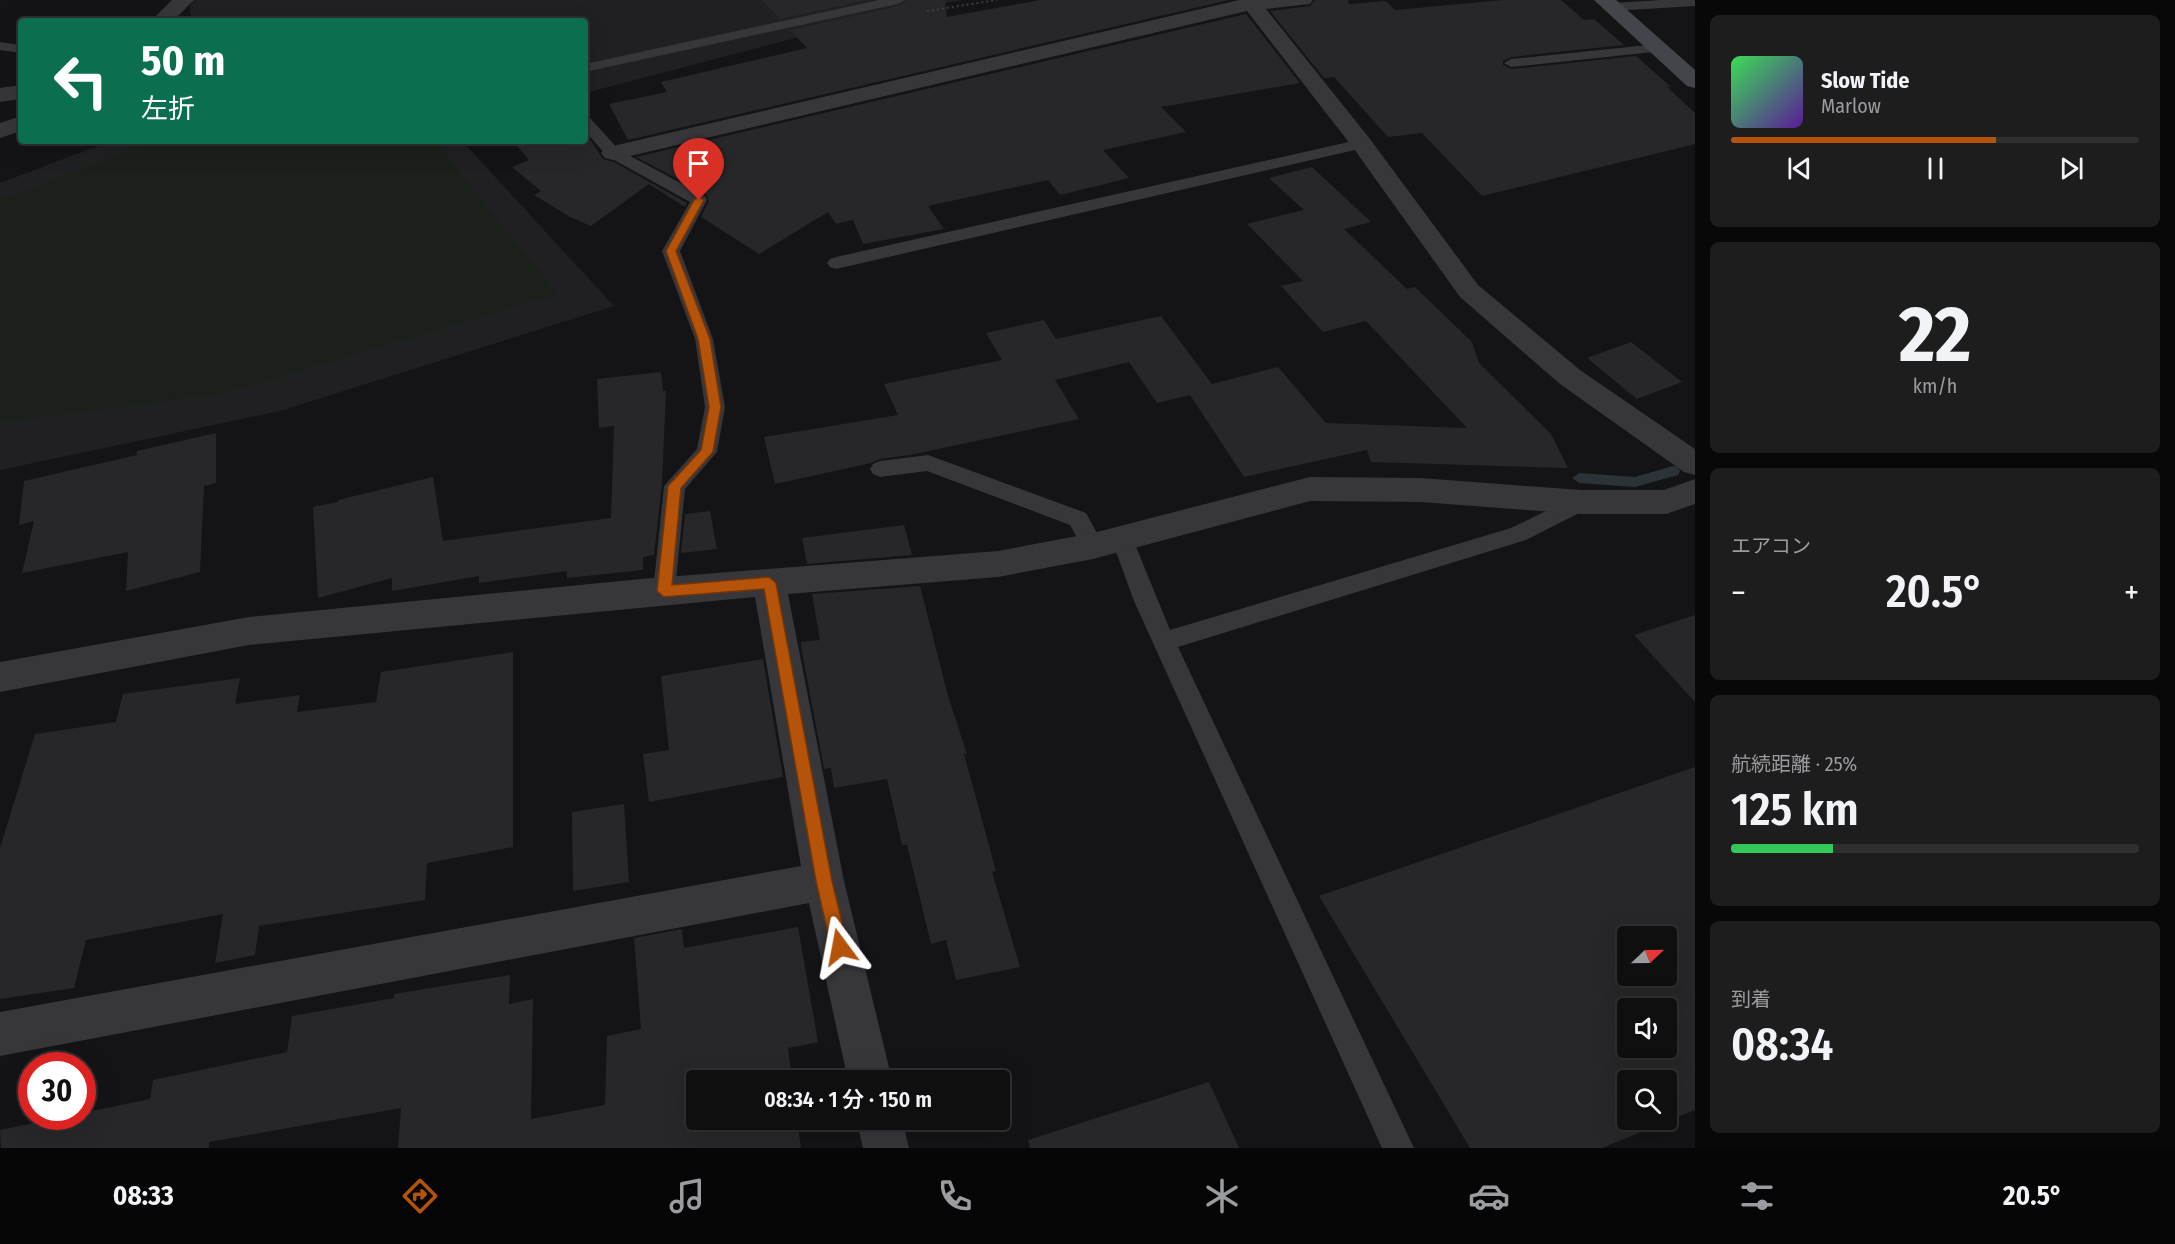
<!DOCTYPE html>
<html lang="ja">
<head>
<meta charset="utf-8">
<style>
  :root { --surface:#0f0f10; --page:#1d1d1e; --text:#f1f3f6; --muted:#9b9c9f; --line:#2f2f30; --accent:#b45309 }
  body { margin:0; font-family:"Fira Sans Condensed","Noto Sans JP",sans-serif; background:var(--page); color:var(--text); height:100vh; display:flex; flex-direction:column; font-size:22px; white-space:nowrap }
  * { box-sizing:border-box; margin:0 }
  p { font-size:20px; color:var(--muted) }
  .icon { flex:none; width:33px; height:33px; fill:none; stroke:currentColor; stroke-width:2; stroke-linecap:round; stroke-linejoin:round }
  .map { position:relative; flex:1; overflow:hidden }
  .drawer { display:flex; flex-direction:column; gap:15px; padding:15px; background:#080809; width:480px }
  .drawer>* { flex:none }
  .hud { position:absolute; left:18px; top:18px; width:570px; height:126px; border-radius:6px; box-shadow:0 6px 24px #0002,0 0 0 2px var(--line); background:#0b6e4f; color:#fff; overflow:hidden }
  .needle { width:39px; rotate:68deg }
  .buttons { position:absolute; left:1617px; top:926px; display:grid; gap:12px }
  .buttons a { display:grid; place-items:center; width:60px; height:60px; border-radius:6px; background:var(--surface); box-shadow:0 6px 24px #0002,0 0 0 2px var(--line); font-size:30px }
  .speed { position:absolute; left:18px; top:1052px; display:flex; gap:12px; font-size:30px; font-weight:700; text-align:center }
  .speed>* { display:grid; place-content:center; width:78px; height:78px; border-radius:50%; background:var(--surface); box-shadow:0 6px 24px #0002,0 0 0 2px var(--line); line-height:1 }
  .speed .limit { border:9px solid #d22; background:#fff; color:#111 }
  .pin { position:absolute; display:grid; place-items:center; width:51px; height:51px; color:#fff; margin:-62px -26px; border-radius:50% 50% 50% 0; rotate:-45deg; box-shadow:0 0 6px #0007 }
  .pin .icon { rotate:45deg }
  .me { position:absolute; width:66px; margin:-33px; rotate:347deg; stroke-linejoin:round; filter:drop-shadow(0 0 4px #0008) }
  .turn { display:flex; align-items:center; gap:21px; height:126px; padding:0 24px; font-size:27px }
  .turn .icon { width:78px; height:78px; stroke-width:2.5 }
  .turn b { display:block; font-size:42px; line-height:51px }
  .big { font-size:45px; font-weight:600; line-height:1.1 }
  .drawer .tile { flex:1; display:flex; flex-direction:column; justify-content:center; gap:9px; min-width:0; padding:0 21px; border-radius:9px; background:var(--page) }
  .drawer .dial { align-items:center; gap:0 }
  .dial b { font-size:78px; line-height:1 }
  .song { display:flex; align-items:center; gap:18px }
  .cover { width:72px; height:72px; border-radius:9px; background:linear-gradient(135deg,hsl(130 70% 55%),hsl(270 70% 35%)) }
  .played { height:6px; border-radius:3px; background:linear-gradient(90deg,var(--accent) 65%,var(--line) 65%) }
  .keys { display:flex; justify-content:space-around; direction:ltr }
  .heat { display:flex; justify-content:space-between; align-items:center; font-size:33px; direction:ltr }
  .charge { height:9px; border-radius:4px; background:linear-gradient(90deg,#34c759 25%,var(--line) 0) }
  .trip { position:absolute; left:686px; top:1070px; width:324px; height:60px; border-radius:6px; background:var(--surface); box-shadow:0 6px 24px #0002,0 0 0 2px var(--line); font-weight:600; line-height:60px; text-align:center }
  .menu { display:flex; height:96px; justify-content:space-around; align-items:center; background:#060606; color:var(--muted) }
  .menu .icon { width:42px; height:42px }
  .menu .active { color:var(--accent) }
  .menu b { font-size:27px; color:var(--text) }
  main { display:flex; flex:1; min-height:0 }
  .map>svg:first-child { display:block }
  .built { fill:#202023 }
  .green { fill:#1b201b }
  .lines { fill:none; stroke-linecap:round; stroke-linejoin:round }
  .stream { fill:#2b3339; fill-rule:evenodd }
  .building { fill:#27272a; fill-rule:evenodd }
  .path { stroke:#3c3d41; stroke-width:2; stroke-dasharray:2 3; stroke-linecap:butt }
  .service { fill:#36363b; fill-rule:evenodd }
  .minor { fill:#36363b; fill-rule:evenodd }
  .secondary { fill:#44454a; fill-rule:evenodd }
  .route { fill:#b45309; stroke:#753606; stroke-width:1.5 }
</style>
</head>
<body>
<main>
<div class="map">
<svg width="1695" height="1148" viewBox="0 0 1695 1148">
  <rect width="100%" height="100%" fill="#141416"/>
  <!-- built -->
  <path class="built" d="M195,0H963L899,11L585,93V21H191L190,5Z
    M111,141H462L614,306L280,411L0,470V183Z"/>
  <!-- green -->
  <path class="green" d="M156,141H434L558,294L221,394L0,422V200Z"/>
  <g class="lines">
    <!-- stream -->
    <path class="stream" d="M1673,466L1678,467L1680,471L1678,475L1635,487L1579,483L1572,478L1579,473L1635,477Z"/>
  </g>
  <!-- building -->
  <path class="building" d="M762,0H868L780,19Z
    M907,0H945L947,17L1040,0H1229L628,140L609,104L667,92L661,82L807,48L790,30L898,6Z
    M1315,0H1348L1349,4L1386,1L1395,10L1503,0H1561L1584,20L1594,19L1624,45L1511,57L1503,61V65L1511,69L1636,56L1671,87H1667L1695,113V144L1482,196L1422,133L1388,137L1334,77L1324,78L1270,11L1310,6Z
    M1246,14L1300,83L1161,107L1186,132L1103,150L1129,178L1060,195L1048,180L928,206L944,229L863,244L853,220L836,224L828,212L759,254L701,217L709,201L706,194L636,157Z
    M513,141H591L603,159L614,162L687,203L685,207L649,184L591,226L570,217L534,195L541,191L512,167L529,160Z
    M1312,167L1371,222L1344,229L1407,289L1415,287L1472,342L1479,363L1551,434L1568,468L1371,462L1367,450L1244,477L1190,395L1157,403L1129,362L1055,380L1079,419L910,455L880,459L871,463L775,484L764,437L898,415L884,384L1002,360L986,333L1044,320L1056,339L1161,316L1212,384L1278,367L1326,423L1467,428L1366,321L1323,332L1281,286L1303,281L1247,224L1304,210L1269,178Z
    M1631,342L1682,382L1637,399L1587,358Z
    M661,372L663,391H666L662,484L654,555L643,557V570L567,578V571L479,583V576L392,591V578L318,598L313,507L338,502V500L433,477L443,541L611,518L614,426L599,428L597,379Z
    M216,433V483L204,486L200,572L126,591L128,552L22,573L34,521L19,525L24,481L137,455V451Z
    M710,511L717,549L681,553L685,514Z
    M904,525L912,555L807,564L802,538Z
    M920,586L948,696L967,754H964L996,871L992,872L1020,967L956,980L946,940L931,944L907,845H902L887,779L834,788L831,768L824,769L802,652L801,642L820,640L812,594Z
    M1695,615V702L1634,635Z
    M513,652V847L427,863L425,900L259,926L255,955L215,963L223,914L86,940L74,988L0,999V848L35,734L116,722L123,694L240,678L235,704L300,695L297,712L376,702L381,672Z
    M763,659L783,777L649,802L643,754L669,750L661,676Z
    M1695,767V1110L1602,1148H1470L1319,896ZM1628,936H1666V975H1628ZM1628,1008H1666V1047H1628ZM1628,1080H1666V1119H1628Z
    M624,804L629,882L573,891L572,812Z
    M798,927L818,1042L788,1048L792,1080H696V1119H797L801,1148H398L401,1108L209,1142V1148H1L0,1130L68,1116H82V1113L150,1099L153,1080L287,1052L292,1016L394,998V994L510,975L509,1004L533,999L531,1119L605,1105L607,1036L641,1029L634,938L682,929L684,948Z
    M1209,1082L1239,1148H1030L1028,1140Z"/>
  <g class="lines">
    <!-- path -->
    <path class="path" d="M927,11L997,0"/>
    <!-- service -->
    <path class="service" d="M879,0H905L898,4L585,72V64Z
      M1661,0H1695V6L1612,11L1605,7L1612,3Z
      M0,42L21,45V53L0,50Z
      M1658,44L1665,48L1663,51L1511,67L1504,63L1511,59Z
      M585,116L590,118L619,150L705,196L707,200L680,251L713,339L725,407L717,452L685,489L675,591L672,598L664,600L656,598L653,591L664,486L697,449L705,407L695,339L662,251L690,202L607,156L585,131Z
      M1362,139L1368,141L1370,144L1368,147L836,269L830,267L827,263L830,259L836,257Z
      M928,455L1086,513L1104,546L1101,552L1093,555L1085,552L1070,525L927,471L880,477L873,474L870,469L873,464L880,461Z
      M1581,494L1589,496L1592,502L1589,508L1526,540L1178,647L1414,1148H1382L1134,601L1111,538L1114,532L1122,529L1130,532L1170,630L1511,528Z"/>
    <!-- minor -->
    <path class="minor" d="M172,0H194L173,21H151Z
      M1239,0H1313L1310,4L1266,9L1370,139L1478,285L1580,370L1695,449V475L1684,472L1560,384L1460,297L1354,149L1247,11L613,160L605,158L601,153L605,148L613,146Z
      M21,85V99L0,102V88Z
      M21,116V131L0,138V123Z
      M1310,477L1421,478L1581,490H1664L1695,479V504L1666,514H1581L1421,502L1310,501L1093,559L998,577L788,594L844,881L892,1080H848L809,903L0,1056V1012L801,866L755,597L249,645L0,692V662L249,617L641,579L998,551L1093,533Z
      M856,1119H902L909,1148H863Z"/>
    <!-- secondary -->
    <path class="secondary" d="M1594,0H1616L1695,70V88L1687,86Z"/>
  </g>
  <!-- route -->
  <path class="route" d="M699,197L704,200L676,251L710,339L721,407L713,452L681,488L672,585L769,577L776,583L832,881L848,947L846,953L840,956L833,953L831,947L816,881L764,589L664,597L657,591L668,486L701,450L709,407L698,339L666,251L694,200Z"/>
</svg>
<div class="buttons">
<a><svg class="needle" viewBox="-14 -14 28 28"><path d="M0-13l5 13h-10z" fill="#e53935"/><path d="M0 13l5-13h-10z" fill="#9b9c9f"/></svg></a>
<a><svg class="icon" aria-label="sound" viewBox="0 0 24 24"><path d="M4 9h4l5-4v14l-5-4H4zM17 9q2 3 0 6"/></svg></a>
<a><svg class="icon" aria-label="search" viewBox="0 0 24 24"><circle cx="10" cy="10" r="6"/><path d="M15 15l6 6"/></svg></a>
</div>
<div class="speed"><div class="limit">30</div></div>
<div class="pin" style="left:699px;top:200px;background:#d93025"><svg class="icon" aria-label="arrive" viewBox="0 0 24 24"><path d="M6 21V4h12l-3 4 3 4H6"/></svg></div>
<svg class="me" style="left:840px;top:947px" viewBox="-20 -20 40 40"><path d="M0-17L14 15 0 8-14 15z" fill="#b45309" stroke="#fff" stroke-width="4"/></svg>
<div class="trip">08:34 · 1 分 · 150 m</div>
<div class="hud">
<div class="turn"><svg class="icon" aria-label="left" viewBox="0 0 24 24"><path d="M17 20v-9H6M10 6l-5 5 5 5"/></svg><div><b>50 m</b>左折</div></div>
</div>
</div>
<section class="drawer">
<div class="tile">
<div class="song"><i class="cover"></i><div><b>Slow Tide</b><p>Marlow</p></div></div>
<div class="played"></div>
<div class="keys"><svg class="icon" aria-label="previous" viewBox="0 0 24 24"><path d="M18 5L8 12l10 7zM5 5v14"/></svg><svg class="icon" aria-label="pause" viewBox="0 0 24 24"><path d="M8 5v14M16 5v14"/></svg><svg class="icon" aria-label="next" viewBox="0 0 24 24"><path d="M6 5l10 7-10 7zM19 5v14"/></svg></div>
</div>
<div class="tile dial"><b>22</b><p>km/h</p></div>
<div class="tile"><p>エアコン</p>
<div class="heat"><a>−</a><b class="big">20.5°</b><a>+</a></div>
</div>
<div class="tile"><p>航続距離 · 25%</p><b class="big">125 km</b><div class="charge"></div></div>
<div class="tile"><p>到着</p><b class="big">08:34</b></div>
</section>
</main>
<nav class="menu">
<b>08:33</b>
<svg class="icon active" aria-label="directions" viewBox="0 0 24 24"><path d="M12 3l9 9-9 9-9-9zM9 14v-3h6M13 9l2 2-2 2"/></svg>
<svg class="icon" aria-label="music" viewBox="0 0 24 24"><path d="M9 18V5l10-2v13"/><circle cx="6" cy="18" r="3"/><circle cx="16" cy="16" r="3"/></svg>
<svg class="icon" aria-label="phone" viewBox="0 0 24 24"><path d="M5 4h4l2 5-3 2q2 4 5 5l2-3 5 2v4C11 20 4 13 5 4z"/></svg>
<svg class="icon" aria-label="climate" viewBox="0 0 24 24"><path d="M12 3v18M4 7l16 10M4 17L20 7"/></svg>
<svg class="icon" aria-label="car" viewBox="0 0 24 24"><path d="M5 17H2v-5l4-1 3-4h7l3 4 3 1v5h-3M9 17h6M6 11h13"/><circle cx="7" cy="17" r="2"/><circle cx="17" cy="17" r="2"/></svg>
<svg class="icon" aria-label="filters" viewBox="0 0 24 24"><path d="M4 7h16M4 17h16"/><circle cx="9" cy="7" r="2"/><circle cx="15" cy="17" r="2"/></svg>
<b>20.5°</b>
</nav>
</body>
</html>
